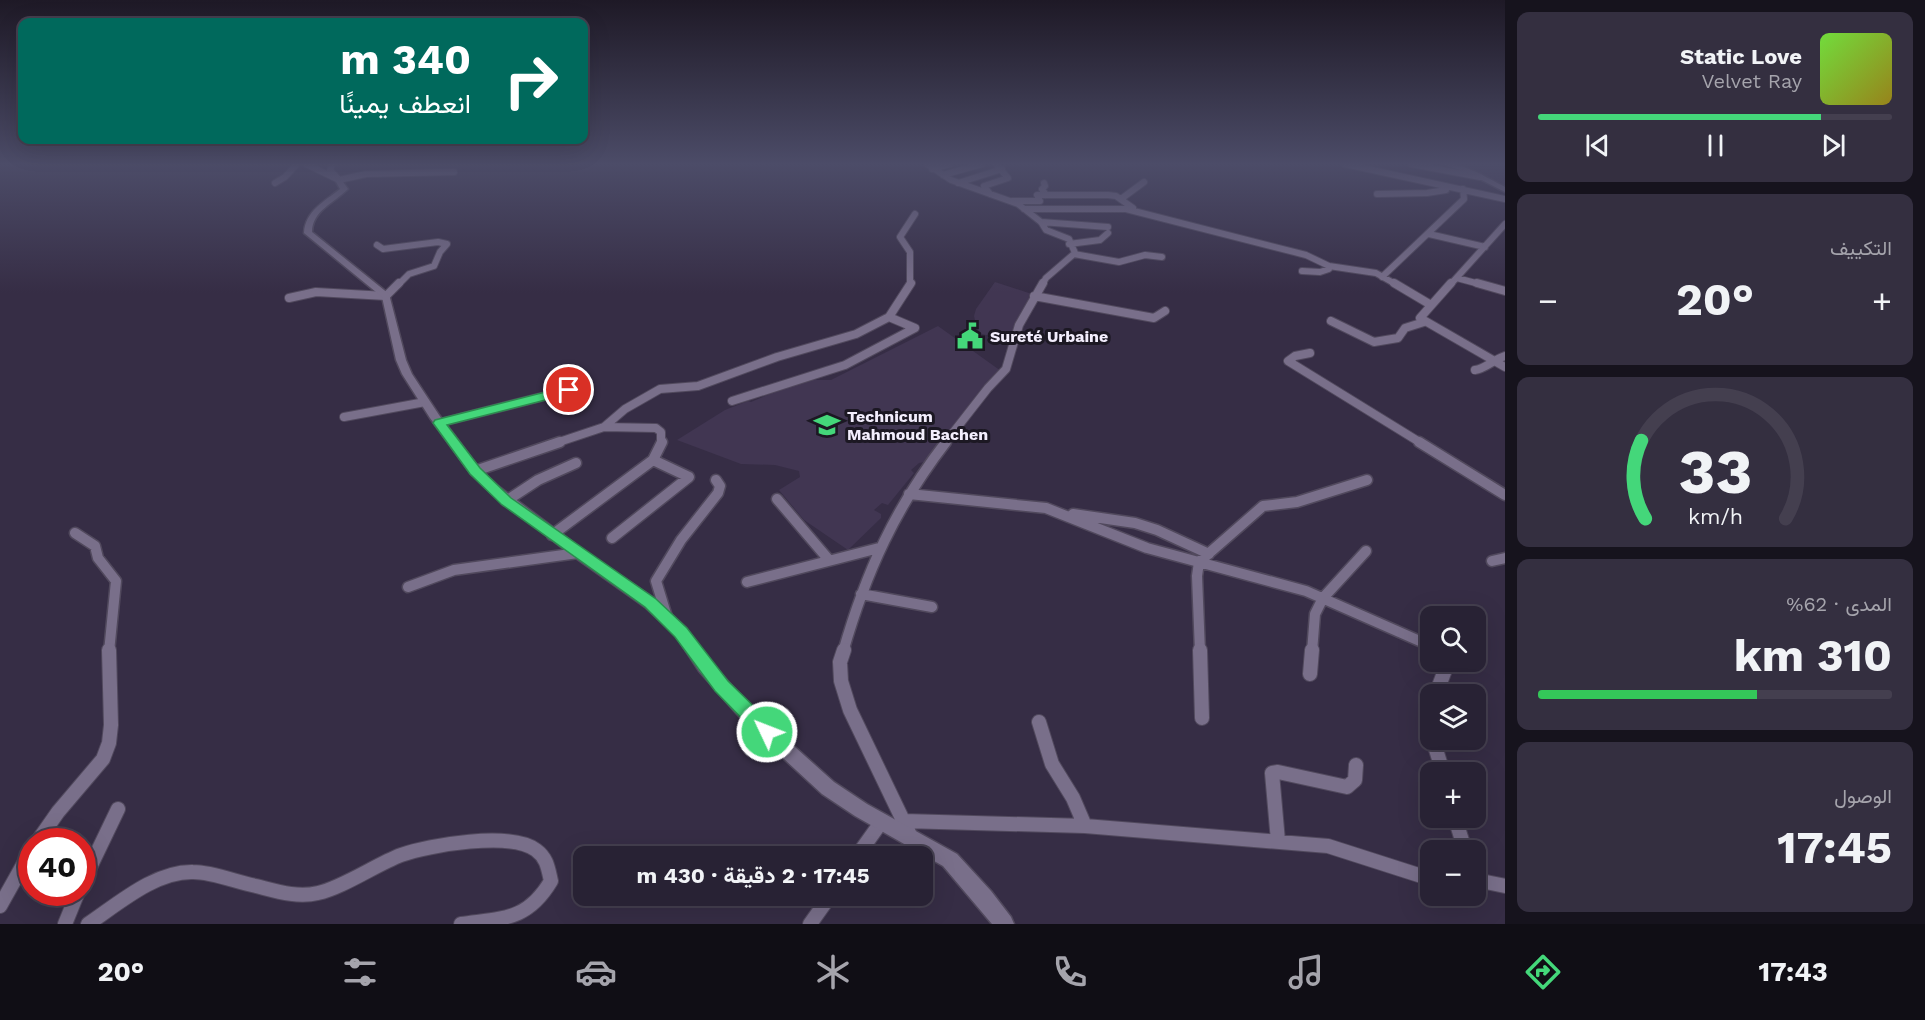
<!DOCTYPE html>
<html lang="ar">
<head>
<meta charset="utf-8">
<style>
  :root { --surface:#282234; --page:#342f40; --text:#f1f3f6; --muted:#a5a4ac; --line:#443f4f; --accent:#44d77a }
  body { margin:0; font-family:"Work Sans",Vazirmatn,sans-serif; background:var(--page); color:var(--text); direction:rtl; height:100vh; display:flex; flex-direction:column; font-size:22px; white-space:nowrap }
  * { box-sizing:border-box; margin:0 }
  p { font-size:20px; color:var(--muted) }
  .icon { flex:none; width:33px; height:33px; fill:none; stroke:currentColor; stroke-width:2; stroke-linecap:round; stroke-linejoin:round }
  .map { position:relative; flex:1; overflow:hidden; direction:ltr }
  .sheet { display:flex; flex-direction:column; gap:12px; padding:12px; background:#16131d; width:420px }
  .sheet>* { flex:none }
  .banner { position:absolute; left:18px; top:18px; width:570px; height:126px; border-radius:12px; box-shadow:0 6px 24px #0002,0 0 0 2px var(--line); direction:rtl; background:#00695c; color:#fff; overflow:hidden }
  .buttons { position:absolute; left:1420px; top:606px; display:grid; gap:12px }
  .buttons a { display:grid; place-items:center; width:66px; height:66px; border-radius:12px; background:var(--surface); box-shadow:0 6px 24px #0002,0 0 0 2px var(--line); font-size:30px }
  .speed { position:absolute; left:18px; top:828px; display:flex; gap:12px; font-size:30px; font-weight:700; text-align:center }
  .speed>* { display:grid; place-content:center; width:78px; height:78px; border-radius:50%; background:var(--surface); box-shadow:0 6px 24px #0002,0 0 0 2px var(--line); line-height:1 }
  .speed .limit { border:9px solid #d22; background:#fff; color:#111 }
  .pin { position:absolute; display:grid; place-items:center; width:51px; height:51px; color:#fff; margin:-26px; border:3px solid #fff; border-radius:50%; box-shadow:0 2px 6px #0007 }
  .me { position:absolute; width:66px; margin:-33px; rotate:313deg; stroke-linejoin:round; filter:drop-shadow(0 0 4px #0008) }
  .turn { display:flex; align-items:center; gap:21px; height:126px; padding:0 18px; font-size:27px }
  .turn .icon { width:78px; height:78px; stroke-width:2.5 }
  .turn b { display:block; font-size:42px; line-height:51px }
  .big { font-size:45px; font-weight:700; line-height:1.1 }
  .sheet .card { flex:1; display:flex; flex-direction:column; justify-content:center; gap:9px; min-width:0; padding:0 21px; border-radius:12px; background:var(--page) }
  .sheet .dial { align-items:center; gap:0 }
  .dial svg { height:156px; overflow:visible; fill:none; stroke:var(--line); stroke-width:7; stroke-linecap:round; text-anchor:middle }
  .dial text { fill:var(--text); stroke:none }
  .song { display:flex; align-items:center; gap:18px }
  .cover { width:72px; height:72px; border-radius:9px; background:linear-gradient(135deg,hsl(100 70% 55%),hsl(50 70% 35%)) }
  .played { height:6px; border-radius:3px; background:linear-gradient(90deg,var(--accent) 80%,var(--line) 80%) }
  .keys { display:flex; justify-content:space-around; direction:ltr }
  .heat { display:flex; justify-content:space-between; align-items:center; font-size:33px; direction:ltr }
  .charge { height:9px; border-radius:4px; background:linear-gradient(90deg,#34c759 62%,var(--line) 0) }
  .trip { position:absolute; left:573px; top:846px; width:360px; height:60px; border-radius:12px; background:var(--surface); box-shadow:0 6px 24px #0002,0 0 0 2px var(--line); font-weight:700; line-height:60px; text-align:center; direction:rtl }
  .tabs { display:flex; height:96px; justify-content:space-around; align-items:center; background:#100e15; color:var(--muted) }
  .tabs .icon { width:42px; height:42px }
  .tabs .current { color:var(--accent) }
  .tabs b { font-size:27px; color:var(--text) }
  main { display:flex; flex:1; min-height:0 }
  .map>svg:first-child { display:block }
  .built { fill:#413652 }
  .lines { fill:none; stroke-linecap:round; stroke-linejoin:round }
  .minor-far3-casing { stroke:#51495d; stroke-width:8 }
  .minor-far2-casing { stroke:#51495d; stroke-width:10 }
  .minor-far1-casing { stroke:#51495d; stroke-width:13 }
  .minor-casing { stroke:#51495d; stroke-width:16 }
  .tertiary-casing { stroke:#51495d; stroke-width:3 }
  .minor-far3 { stroke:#796f8a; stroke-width:6 }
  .minor-far2 { stroke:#796f8a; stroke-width:8 }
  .minor-far1 { stroke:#796f8a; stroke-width:10 }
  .minor { stroke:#796f8a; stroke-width:14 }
  .tertiary { fill:#796f8a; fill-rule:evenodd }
  .route { fill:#44d77a; stroke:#2c8c4f; stroke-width:1.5 }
  .labels { text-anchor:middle; stroke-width:6; stroke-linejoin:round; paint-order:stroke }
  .poi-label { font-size:16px; font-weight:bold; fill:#f3eefd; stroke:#1c1823; text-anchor:start }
</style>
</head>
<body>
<main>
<section class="sheet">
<div class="card">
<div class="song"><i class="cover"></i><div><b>Static Love</b><p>Velvet Ray</p></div></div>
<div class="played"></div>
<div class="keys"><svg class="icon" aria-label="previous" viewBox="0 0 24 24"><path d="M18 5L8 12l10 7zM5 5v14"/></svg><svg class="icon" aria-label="pause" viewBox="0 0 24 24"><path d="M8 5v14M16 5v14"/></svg><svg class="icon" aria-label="next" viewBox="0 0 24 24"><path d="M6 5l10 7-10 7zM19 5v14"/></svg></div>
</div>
<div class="card"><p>التكييف</p>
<div class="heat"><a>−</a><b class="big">20°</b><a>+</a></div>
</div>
<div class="card dial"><svg viewBox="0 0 100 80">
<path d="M14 69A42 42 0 1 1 86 69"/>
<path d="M14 69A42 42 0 0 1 12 29" stroke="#44d77a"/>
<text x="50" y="56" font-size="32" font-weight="700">33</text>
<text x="50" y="72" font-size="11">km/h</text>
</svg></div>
<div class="card"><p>المدى · 62%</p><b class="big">310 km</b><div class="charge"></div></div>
<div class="card"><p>الوصول</p><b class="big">17:45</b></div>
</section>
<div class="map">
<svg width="1505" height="924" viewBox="0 0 1505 924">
  <rect width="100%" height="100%" fill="#362d45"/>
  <!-- built -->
  <path class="built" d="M1451,164H1505V187Z
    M995,282L1032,294L1017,320L1009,340L982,334L977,329L974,316L976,309Z
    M938,326L1001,371L994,375L979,393L925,462L919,463L911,470L914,473L888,505L882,503L874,510L881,514V518L848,550L804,520L779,490L800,477L799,471L775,465L741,464L677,440L725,410L748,401L751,402L802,380H831Z"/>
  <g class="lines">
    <!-- minor-far3 casing -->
    <g class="minor-far3-casing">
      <path id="minor-far3" d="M306,164L339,180L330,170L332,164
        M927,164L951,180L1018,204L1041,222L1046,230L1069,239L1075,253L1046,278L1042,285
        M1345,164L1505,199
        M1411,164L1480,177
        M932,169L950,164
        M943,175L982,164
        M339,180L366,174L454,172
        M275,183L285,177L297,164
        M958,183L1002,169
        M1044,183L1045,186L1042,189L1046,195
        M990,194L984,186L1008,178L996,164
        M1377,194L1427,193L1446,190
        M1121,199L1144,182
        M1012,201H1040L1037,195H1108L1116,196L1133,208
        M1024,209H1126L1306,255L1329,266L1376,273L1397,285
        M1041,222L1108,227
        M1429,234L1485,247
        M1069,244L1100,240L1108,233
        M377,245L383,249L438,242L447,244L440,252L434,266L409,274L398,285
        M1074,254L1119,262L1145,255L1162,257
        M1302,271L1320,272L1329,269V266
        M1382,277L1464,199L1463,189
        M1457,278L1483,285
        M910,285V252L900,237L915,214
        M1450,285L1505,224"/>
    </g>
    <!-- minor-far2 casing -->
    <g class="minor-far2-casing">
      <path id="minor-far2" d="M1394,283L1431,305
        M1451,283L1420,318L1505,367
        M1477,283L1505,291
        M1034,296L1154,318L1165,311
        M289,298L316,292L386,296L399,283
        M889,317L911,283
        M1331,321L1374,342L1398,338L1405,328L1424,322
        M1310,353L1295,356L1288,361L1421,443
        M1475,370C1485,369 1493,360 1505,356
        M344,417L425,402
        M439,423L569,390
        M604,427L656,428L661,432V443
        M556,443L604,427L625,409L660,389L698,386L777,357L856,334L889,317L915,328L845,365L732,401
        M945,443L988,388L1006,369L1019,325L1043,283"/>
    </g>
    <!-- minor-far1 casing -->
    <g class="minor-far1-casing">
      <path id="minor-far1" d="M1419,442L1505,495
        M475,471L560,442
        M909,494L1046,508L1147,548L1306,591L1431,646
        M777,499L829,560
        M506,501L538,480L576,463
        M1073,514L1135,523L1157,530L1209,554
        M75,533L95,546L98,558L116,581L109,652
        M552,535L653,460L662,442
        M612,538L689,477L653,460
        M1492,561L1505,558
        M747,582L879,548
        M408,587L454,570L578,553
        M861,594L932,607
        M1471,616L1473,613
        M667,617L656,581L681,540L718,493L720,486L716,480
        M843,652C866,572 895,508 946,442
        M1200,652L1197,576L1199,562L1263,506L1297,502L1367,480
        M1312,652L1315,614L1323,598L1366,551"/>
    </g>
    <!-- minor casing -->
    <g class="minor-casing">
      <path id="minor" d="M844,650L840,662L841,681L850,710L911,837
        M1200,650L1202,718
        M1310,674L1312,650
        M1436,694L1448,662
        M1431,711V724
        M1039,722L1052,764L1073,798L1085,826
        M1433,740L1443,772
        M1455,818L1465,850
        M904,821L1085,826L1328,846L1431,879
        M1278,841L1272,773L1278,772L1347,787L1355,780L1356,765
        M37,842L58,812L103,759L109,743L111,725L109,650
        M857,856L882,821
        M1476,880L1505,886
        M82,884L118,809
        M0,906L32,849
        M65,924L78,892
        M88,924C118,904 155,871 193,872C213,872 236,882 256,886C276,891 297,898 318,893C342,888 377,864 401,855C429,845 511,831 536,850C547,858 548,868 551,881C527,921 503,918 461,924
        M810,924L830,896"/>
    </g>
    <!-- tertiary casing -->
    <g class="tertiary-casing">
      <path id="tertiary" d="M1441,164C1463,162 1485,177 1505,187V192L1466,172Z
        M339,178L341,179L348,189C334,203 312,211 312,232L389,294L406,360L412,374L439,415L479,468L498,486L583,550L655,599L686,628L711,663L757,713L834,782L867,804L957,854L991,891L1011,917L1014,924H992L943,866L855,816L822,794L745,723L699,671L676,636L645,607L573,556L490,492L471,474L430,418L402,374L396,360L382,297L304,233C305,211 325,201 340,189L335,180Z"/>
    </g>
    <!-- minor-far3 -->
    <use href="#minor-far3" class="minor-far3"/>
    <!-- minor-far2 -->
    <use href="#minor-far2" class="minor-far2"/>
    <!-- minor-far1 -->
    <use href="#minor-far1" class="minor-far1"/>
    <!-- minor -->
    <use href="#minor" class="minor"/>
    <!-- tertiary -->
    <use href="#tertiary" class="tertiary"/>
  </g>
  <!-- sky -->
  <linearGradient id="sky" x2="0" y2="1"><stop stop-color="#1e1926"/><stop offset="0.56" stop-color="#4c4c68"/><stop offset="1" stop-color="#4c4c68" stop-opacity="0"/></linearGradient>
  <rect width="1505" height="293" fill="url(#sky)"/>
  <!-- route -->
  <path class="route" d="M569,386L575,390L573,393L447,425L480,468L511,498L656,599L687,628L728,681L774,726L776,732L774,737L767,740L760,737L715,691L675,637L645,607L501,504L470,474L433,423L435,420Z"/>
  <!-- icons -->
  <defs>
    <g id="civic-bare" transform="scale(2.07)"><path d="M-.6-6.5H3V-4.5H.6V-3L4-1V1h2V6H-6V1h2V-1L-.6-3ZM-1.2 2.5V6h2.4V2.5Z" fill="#44d77a" stroke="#1c1823" stroke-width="2.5" paint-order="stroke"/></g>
    <g id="school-bare" transform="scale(2.07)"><path d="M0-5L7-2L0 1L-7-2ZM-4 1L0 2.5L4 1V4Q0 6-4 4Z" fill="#44d77a" stroke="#1c1823" stroke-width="2.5" paint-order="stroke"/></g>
  </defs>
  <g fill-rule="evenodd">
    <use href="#civic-bare" x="970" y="336"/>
    <use href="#school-bare" x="827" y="425"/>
  </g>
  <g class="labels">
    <!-- poi labels -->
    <g class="poi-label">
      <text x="990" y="342">Sureté Urbaine</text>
      <text x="847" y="422">Technicum<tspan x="847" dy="18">Mahmoud Bachen</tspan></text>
    </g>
  </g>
</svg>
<div class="buttons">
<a><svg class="icon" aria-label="search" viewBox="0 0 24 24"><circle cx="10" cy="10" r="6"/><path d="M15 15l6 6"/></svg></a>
<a><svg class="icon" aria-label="layers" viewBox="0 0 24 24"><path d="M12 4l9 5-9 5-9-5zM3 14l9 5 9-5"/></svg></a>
<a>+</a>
<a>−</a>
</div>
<div class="speed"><div class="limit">40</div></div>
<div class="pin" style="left:569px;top:390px;background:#d93025"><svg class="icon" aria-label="arrive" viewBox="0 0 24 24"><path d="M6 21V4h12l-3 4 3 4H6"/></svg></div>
<svg class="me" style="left:767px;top:732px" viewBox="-20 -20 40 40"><circle r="17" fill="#44d77a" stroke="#fff" stroke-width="3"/><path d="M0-11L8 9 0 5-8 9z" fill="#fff"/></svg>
<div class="trip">17:45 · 2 دقيقة · 430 m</div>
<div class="banner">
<div class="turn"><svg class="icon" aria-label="right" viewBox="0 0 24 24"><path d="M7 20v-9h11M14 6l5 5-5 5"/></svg><div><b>340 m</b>انعطف يمينًا</div></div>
</div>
</div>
</main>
<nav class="tabs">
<b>17:43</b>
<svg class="icon current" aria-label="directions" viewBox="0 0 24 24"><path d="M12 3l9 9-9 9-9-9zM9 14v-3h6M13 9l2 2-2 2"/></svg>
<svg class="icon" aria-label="music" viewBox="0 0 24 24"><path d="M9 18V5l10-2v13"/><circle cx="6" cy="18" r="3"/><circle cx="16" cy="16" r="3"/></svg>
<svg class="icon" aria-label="phone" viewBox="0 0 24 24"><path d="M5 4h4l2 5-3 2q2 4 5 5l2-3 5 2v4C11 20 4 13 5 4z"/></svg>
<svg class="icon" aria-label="climate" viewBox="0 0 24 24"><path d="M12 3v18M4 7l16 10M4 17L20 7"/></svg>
<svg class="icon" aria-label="car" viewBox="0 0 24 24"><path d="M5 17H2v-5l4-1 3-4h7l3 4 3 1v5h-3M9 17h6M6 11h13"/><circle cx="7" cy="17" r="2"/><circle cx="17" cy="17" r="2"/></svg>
<svg class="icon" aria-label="filters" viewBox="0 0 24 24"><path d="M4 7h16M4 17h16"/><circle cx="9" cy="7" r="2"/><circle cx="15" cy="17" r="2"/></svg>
<b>20°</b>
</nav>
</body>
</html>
